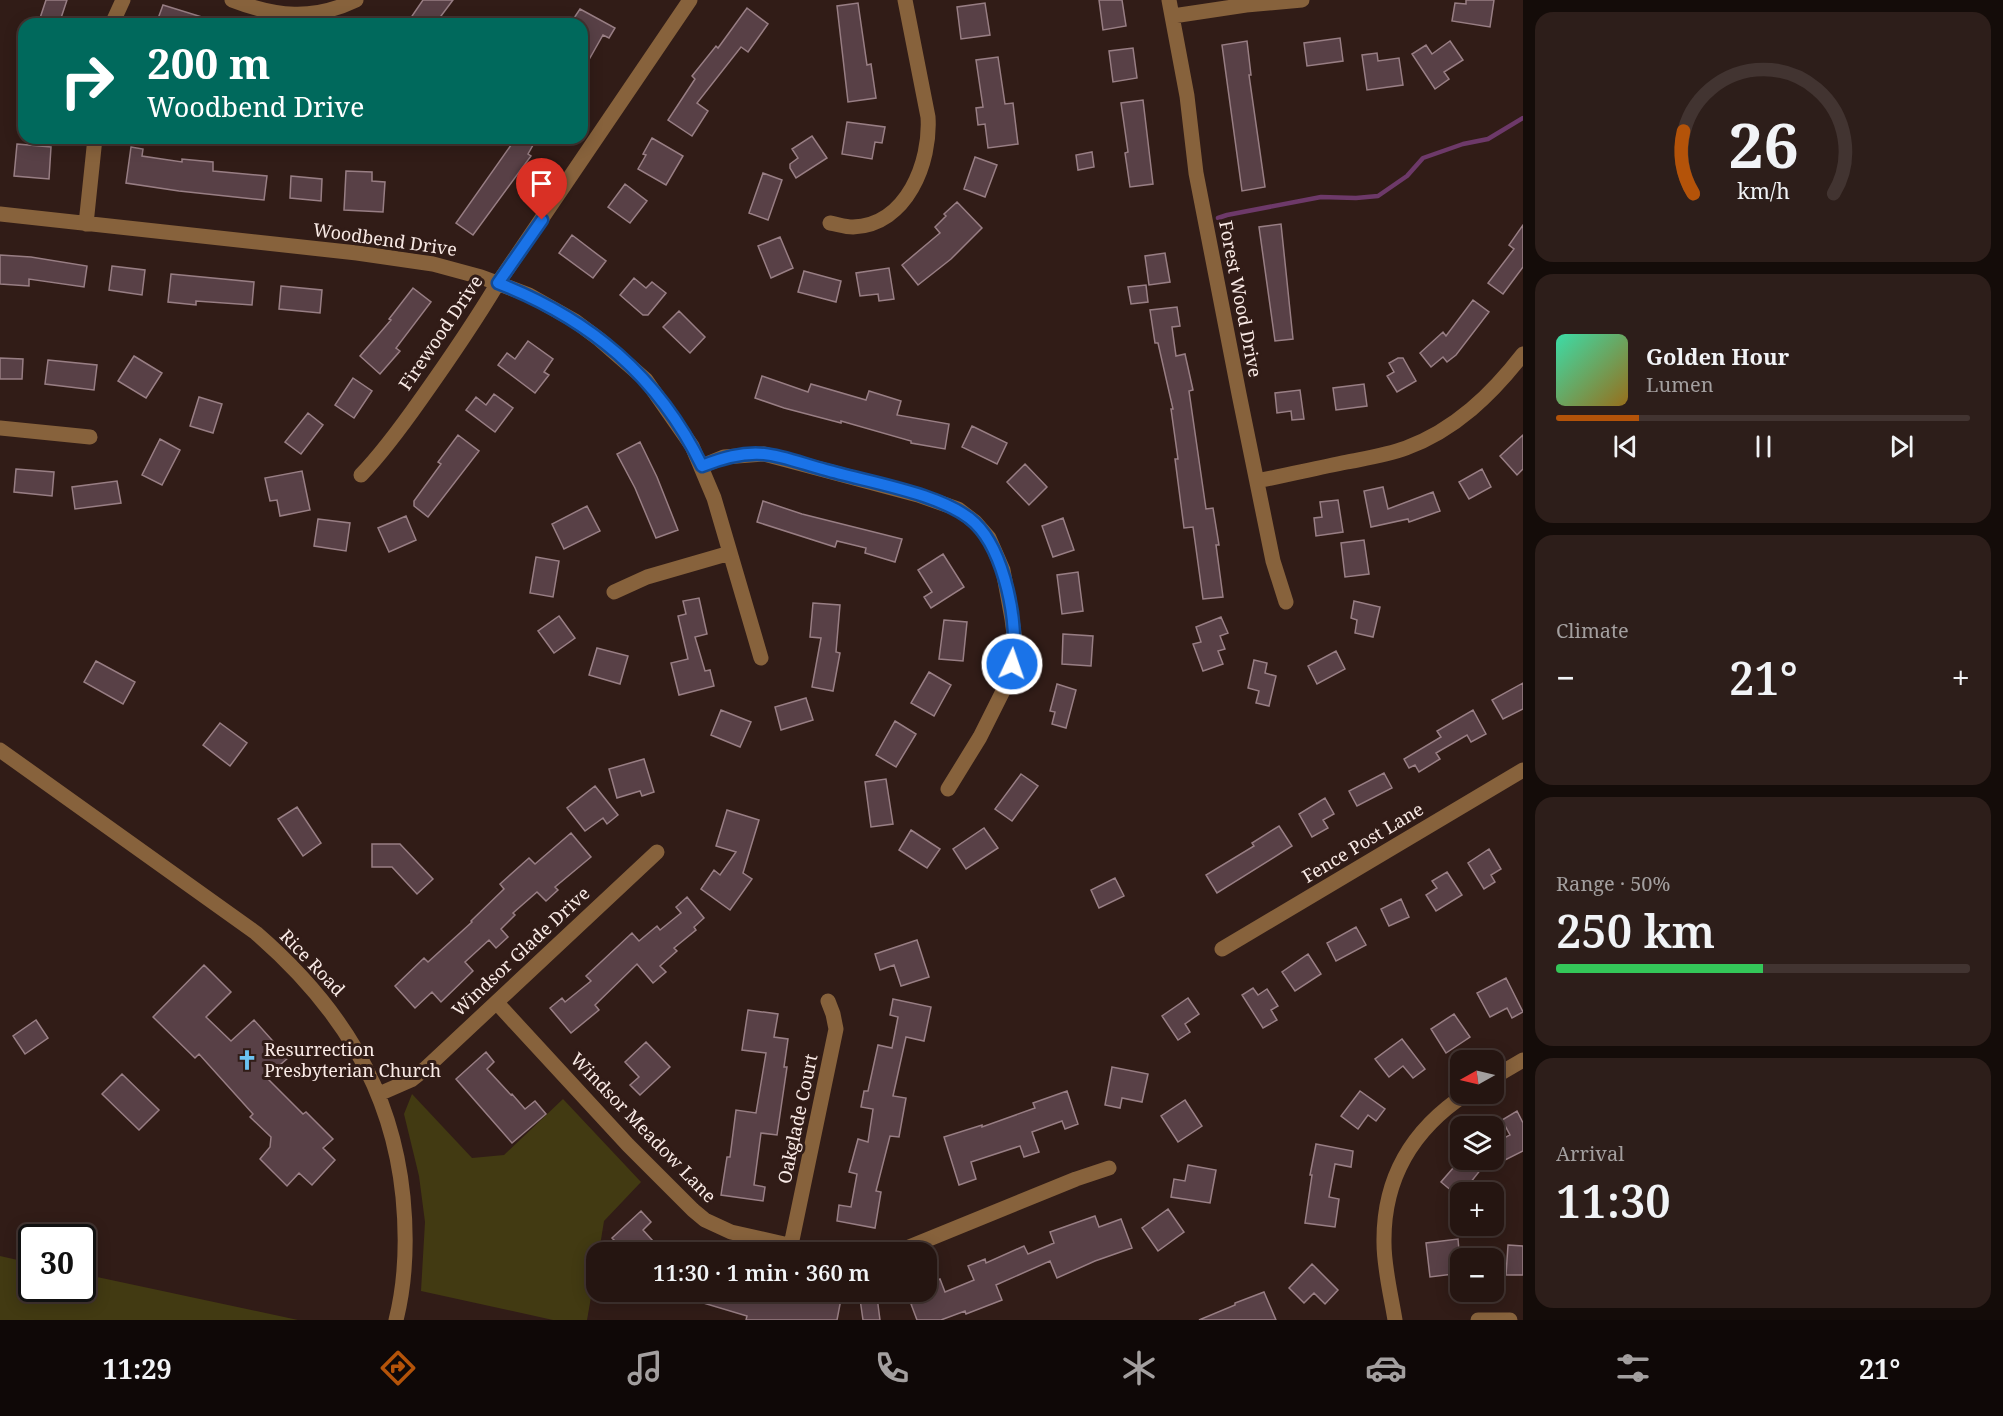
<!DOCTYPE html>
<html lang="en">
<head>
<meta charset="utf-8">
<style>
  :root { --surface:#251511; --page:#2d1e1a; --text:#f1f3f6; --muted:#a39f9f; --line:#423431; --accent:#b45309 }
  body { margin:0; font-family:"Noto Serif",serif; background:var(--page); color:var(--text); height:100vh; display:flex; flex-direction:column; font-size:22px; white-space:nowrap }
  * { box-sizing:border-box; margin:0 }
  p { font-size:20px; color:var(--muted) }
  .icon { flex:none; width:33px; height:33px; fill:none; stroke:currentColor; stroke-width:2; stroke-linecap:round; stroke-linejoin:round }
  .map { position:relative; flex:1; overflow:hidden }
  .side { display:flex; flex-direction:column; gap:12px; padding:12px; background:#140c09; width:480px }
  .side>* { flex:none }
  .top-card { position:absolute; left:18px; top:18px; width:570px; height:126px; border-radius:18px; box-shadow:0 3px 15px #0003,0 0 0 2px var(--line); background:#00695c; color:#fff; overflow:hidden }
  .needle { width:39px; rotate:262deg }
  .tools { position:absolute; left:1450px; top:1050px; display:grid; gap:12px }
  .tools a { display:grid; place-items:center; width:54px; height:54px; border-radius:12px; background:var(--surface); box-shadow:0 3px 15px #0003,0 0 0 2px var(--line); font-size:30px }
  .speed { position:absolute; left:18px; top:1224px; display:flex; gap:12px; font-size:30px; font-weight:700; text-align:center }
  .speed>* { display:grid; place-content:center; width:78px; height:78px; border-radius:50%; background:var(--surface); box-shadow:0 3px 15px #0003,0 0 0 2px var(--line); line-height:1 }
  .speed .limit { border:3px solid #111; border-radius:9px; background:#fff; color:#111 }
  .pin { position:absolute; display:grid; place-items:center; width:51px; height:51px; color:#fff; margin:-62px -26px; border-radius:50% 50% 50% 0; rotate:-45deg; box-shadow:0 0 6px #0007 }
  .pin .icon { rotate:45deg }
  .me { position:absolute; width:66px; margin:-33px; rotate:3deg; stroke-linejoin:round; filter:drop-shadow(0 0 4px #0008) }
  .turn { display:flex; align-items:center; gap:21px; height:126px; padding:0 30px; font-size:27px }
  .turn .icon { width:78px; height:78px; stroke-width:2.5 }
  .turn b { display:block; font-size:42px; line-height:51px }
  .big { font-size:45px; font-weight:600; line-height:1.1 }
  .side .widget { flex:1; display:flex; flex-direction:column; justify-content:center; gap:9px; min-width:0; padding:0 21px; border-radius:18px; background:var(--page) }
  .side .dial { align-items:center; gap:0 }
  .dial svg { height:156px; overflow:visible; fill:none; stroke:var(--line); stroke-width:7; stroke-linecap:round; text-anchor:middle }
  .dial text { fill:var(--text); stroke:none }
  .song { display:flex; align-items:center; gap:18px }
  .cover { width:72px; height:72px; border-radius:9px; background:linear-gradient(135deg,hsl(160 70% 55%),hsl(40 70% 35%)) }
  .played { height:6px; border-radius:3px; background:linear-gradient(90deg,var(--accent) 20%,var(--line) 20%) }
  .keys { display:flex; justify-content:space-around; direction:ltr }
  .heat { display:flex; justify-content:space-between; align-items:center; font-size:33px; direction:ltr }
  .charge { height:9px; border-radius:4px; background:linear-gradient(90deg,#34c759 50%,var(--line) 0) }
  .trip { position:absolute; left:586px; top:1242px; width:351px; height:60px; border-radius:18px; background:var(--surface); box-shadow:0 3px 15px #0003,0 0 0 2px var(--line); font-weight:600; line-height:60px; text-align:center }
  .menu { display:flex; height:96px; justify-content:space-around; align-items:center; background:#0f0807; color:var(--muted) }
  .menu .icon { width:42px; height:42px }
  .menu .active { color:var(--accent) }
  .menu b { font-size:27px; color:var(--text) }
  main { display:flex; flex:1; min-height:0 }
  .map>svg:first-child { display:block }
  .green { fill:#423a12 }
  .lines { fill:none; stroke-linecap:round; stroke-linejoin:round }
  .stream { stroke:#6d3969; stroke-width:4.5 }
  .building { fill:#584046; stroke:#987e84; stroke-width:1.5 }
  .minor { stroke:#87623c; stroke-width:15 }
  .route-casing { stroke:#114b97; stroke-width:15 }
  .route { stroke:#1a73e8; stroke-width:10 }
  .labels { text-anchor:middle; stroke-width:6; stroke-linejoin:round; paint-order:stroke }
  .street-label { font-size:18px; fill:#f9eae6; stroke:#311c17 }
  .poi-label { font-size:18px; fill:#f9eae6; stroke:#311c17; text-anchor:start }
</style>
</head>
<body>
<main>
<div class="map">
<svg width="1523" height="1320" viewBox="0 0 1523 1320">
  <rect width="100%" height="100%" fill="#311c17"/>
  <!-- green -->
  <path class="green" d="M412,1094L472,1158L504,1155L563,1099L641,1182L604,1221L599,1252H597V1263L587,1320H553L421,1291L425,1222L419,1176L404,1114Z
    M0,1256L31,1263L32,1288H82L83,1274L298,1320H0Z"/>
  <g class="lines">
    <!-- stream -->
    <path class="stream" d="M1218,218L1227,215L1321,197L1356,198L1378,196L1407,176L1423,158L1463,144L1488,139L1523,118"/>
  </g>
  <!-- building -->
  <path class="building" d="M46,0H67L59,24H38Z
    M423,0H453L435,24H423L412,16Z
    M1099,0H1122L1126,26L1103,30Z
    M1466,0H1494L1490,27L1452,21L1455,3L1466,4Z
    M858,3L867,65L871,64L876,98L848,102L837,6Z
    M985,3L990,35L961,39L957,7Z
    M163,5L215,21V24H156Z
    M747,8L768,24L748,52L741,47L697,103L708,111L692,136L668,120L695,79L692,76L716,46L718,48Z
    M580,9L615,28L609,38L603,35L582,72V23L574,18Z
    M1340,38L1343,61L1307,66L1304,43Z
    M1247,41L1251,75H1249L1265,187L1242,191L1222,45Z
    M1450,41L1463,60L1444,72L1449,79L1435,89L1412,54L1426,45L1432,54Z
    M1133,48L1137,78L1113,82L1109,51Z
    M1377,53L1378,61L1399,58L1403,85L1367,90L1362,55Z
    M998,57L1005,104L1013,103L1018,144L988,148L985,124L978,125L976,108L983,107L976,60Z
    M1143,100L1153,184L1130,187L1125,153L1128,152L1121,103Z
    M847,122L885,127L882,143L875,142L872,159L842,154Z
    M812,136L827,158L796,178L790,168V164L798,158L792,149Z
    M516,138H537L528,154L531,156L473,235L456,223Z
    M652,138L683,156L666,185L638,169L646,155L643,154Z
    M17,144L51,147L49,179L14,176Z
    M131,147L143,149L142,156L182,162V159L213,162V171L267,176L264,200L179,191L126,183Z
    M1092,152L1094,167L1078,170L1076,155Z
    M975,157L997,165L985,197L964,189Z
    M346,171L372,172V181L385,182L383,212L344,210Z
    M763,173L782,180L768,220L749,213Z
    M291,176L322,179L321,201L290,198Z
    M625,184L647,201L630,223L608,207Z
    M957,202L982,228L951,259L918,285L902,265L940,233L935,227L946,216L944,214Z
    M1281,224L1293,339L1275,341L1259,227Z
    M1523,225V267L1503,294L1488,283L1514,249L1509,245Z
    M572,235L606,261L593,278L559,253Z
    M780,237L793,268L771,278L758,246Z
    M1165,253L1170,282L1149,285L1145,256Z
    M0,255L31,257L87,266L84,287L29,279V286L0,284Z
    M112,266L145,270L142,295L109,290Z
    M889,268L894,299L879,301L878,294L860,296L856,273Z
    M804,271L841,281L836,302L798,292Z
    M171,274L254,282L252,305L196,301V305L168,302Z
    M634,278L646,288L652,282L666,293L648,315H643L620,295Z
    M1146,285L1148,302L1131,304L1128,287Z
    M281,286L322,290L320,313L279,309Z
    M413,288L431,302L396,348L400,351L380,374L360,356L391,320L389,319Z
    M1473,300L1489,312L1456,355L1447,362L1443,357L1431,367L1420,353L1443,332L1446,336Z
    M1177,307L1180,326L1172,327L1176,356L1185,354L1193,390L1189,391L1206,509L1213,508L1219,545H1216L1223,597L1203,599L1193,527L1184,528L1175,459H1178L1171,409H1173L1158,343H1155L1150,310Z
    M679,311L705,337L690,353L663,327Z
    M528,341L553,359L544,372L549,375L535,393L498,365L507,353L515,359Z
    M134,356L162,373L146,398L118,381Z
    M0,358L23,359L22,379H0Z
    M1398,358H1403L1416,381L1397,392L1387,376L1394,372L1389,363Z
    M48,360L97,365L94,390L45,384Z
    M762,376L808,392L811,384L866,400L869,391L901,401L897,415L949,424L945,449L911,443V441L841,421V423L784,408L755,398Z
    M353,378L372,391L354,418L335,405Z
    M1364,384L1367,406L1336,410L1333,388Z
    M1300,390L1304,419L1292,420L1291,411L1277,413L1275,393Z
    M494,394L513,408L495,432L466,410L476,397L486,405Z
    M199,397L222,404L213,433L190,426Z
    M308,413L323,425L301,454L285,442Z
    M972,426L1007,443L997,464L962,447Z
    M458,435L479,451L428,517L414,506V501L441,464L438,462Z
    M1523,435V469L1517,475L1500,456Z
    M160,439L180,450L162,485L142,475Z
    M640,442L657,477L678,530L656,538L635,488L617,454Z
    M1025,464L1047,487L1029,505L1007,482Z
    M16,469L54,472L52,496L14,492Z
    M1482,469L1491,487L1469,499L1459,482Z
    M302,471L310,510L280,516L277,500L270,501L265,478Z
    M117,481L121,503L75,509L72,487Z
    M1383,487L1388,509L1433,492L1440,511L1409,522L1408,519L1371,527L1364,491Z
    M1338,500L1343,532L1316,536L1314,518L1322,517L1320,502Z
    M763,501L802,514L902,539L895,562L865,553L866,548L837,541L835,547L757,522Z
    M587,506L600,531L564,549L552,524Z
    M406,516L416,540L389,552L378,528Z
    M1063,518L1074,550L1053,557L1042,526Z
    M318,519L350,523L346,551L314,546Z
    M1364,540L1369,574L1345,577L1341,543Z
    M943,554L964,587L931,608L924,597L932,592L918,570Z
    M536,557L559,561L553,597L530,593Z
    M1078,572L1083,611L1062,614L1057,575Z
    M699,598L707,634L695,637L705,671L710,670L714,686L679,695L671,663L688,659L678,616L686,614L683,601Z
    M1354,601L1380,607L1373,637L1355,633L1357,620L1351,618Z
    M813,603L840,605L836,652L840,653L833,691L812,687L821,638L810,637Z
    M559,616L575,638L554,653L538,631Z
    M1221,617L1228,633L1220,636L1225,649L1218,651L1223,664L1203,671L1193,644L1201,642L1196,627Z
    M944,620L967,622L963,661L939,659Z
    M1063,634L1093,636L1091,666L1062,664Z
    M597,648L628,656L620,684L589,675Z
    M1336,651L1345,669L1317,684L1308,666Z
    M1254,660L1267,663L1265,673L1276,676L1269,706L1256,703L1259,691L1248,688Z
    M96,661L135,682L123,704L84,682Z
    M929,672L951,685L934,716L911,703Z
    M1523,683V709L1503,719L1492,700Z
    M1057,684L1076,690L1066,728L1052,724L1055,712L1050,711Z
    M806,698L813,720L781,730L775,707Z
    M721,710L751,722L740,747L711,735Z
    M1473,710L1486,734L1471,742L1467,735L1436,753L1440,759L1419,772L1415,765L1409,768L1404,759L1441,737L1437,731Z
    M895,721L916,734L896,767L876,755Z
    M220,723L247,743L230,766L203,745Z
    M644,759L654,792L642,796L640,791L617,798L609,769Z
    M1384,773L1392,788L1357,806L1349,791Z
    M1021,774L1038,786L1012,821L995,809Z
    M886,779L893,824L871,827L865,782Z
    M595,786L618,815L607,824L603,818L585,831L567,808Z
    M1325,798L1334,814L1323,820L1328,828L1312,837L1299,814Z
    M297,807L321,843L303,856L278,819Z
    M727,810L759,820L743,873L752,879L730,910L701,889L714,870L720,875L736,852L716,846Z
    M1279,826L1292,846L1217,893L1206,875L1254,846L1252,843Z
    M984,828L998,848L966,869L953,849Z
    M911,830L940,849L927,868L899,850Z
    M571,833L591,857L555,887L558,890L546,901L537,892L513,913L515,915L501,929L508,937L496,948L489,940L465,962L473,971L441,1002L432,992L415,1008L395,986L424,958L428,962L472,922L471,921L504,889L500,884L529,858L535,864Z
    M372,844H400L433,879L417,894L392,867H372Z
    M1489,849L1501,869L1491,875L1495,882L1484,889L1468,863Z
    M1447,872L1462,895L1436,911L1426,895L1437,888L1432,881Z
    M1115,878L1124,896L1099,908L1091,890Z
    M687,897L704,918L694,927L696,930L674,948L677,951L660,966L666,972L653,983L637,964L595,1005L599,1010L571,1033L550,1008L562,998L565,1002L591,981L586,976L632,933L639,941L657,926L660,930L681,913L676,907Z
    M1401,899L1409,917L1389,926L1381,909Z
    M1356,927L1366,945L1336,961L1327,943Z
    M917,940L929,977L901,986L894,965L880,970L875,954Z
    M1308,954L1321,974L1295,991L1282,972Z
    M204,965L231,992L206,1017L231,1041L254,1020L288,1058L266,1077L303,1114L306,1112L333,1139L323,1148L335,1160L312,1185L299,1173L287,1186L260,1159L270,1147L271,1137L250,1117L253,1114L199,1054L195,1058L153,1017Z
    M1506,978L1523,1012L1512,1018L1507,1008L1490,1017L1477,993Z
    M1253,988L1258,995L1267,989L1278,1006L1271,1010L1277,1020L1263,1028L1242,995Z
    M1188,998L1199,1014L1185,1024L1190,1032L1178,1040L1162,1016Z
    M893,999L931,1007L924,1041L906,1037L893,1096L906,1098L899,1137L890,1136L876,1191L881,1192L875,1228L837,1221L839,1205L851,1207L857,1174L849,1172L858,1139L868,1142L873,1109L861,1107L864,1091H868L878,1045L892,1048L898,1017L890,1015Z
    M748,1010L778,1014L774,1037L788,1039L784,1067H787L777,1135L761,1133L754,1185L765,1187L763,1201L721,1195L727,1157H730L736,1110L756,1113L766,1053L742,1050Z
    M1454,1014L1470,1037L1446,1053L1431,1029Z
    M36,1020L48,1038L25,1054L13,1036Z
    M1402,1039L1425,1069L1413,1078L1403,1066L1389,1077L1375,1059Z
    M646,1042L670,1067L640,1095L630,1085L639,1077L625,1062Z
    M486,1052L494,1062L487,1069L511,1095L512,1094L525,1109L535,1101L546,1114L512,1143L456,1079Z
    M1112,1067L1148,1074L1142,1102L1122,1098L1120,1108L1105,1105Z
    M122,1074L159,1110L139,1130L102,1094Z
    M1067,1091L1078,1124L1065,1129L1062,1121L1032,1132L1039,1152L1024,1157L1020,1146L971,1162L976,1179L959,1185L944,1137L982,1125V1127L1035,1108L1033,1103Z
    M1360,1091L1385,1109L1376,1121L1368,1115L1358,1129L1341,1116Z
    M1185,1100L1202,1126L1178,1142L1161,1116Z
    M1517,1111L1523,1123V1151L1505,1160L1496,1142L1510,1135L1502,1120Z
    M1316,1144L1353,1151L1351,1167L1335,1164L1329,1197L1339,1199L1335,1227L1305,1223L1312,1175H1310Z
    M1460,1160H1471L1482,1168L1459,1197L1441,1182Z
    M1188,1165L1216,1170L1210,1203L1171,1197L1174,1179L1185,1181Z
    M1168,1209L1184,1232L1158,1251L1142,1228Z
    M641,1211L651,1222L643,1230L663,1252H626L612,1238Z
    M1095,1216L1099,1227L1121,1219L1132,1248L1095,1261L1057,1278L1050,1261L996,1285L1002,1300L966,1314L965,1311L941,1320H917L911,1304L927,1297V1284L940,1279L945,1292L974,1280L968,1266L985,1259L986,1263L1024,1246L1028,1254L1054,1243L1050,1232Z
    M1458,1239L1461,1273L1430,1277L1426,1243Z
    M1508,1245L1523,1246V1275H1506Z
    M1312,1264L1338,1290L1325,1304L1314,1293L1304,1303L1289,1288Z
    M703,1292H744L771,1298L773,1292H799L841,1299L837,1320H746L747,1316L700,1302Z
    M1264,1292L1276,1320H1199L1235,1305V1303Z
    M877,1297L880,1320H863L860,1299Z"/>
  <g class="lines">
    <!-- minor -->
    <path class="minor" d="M232,0C276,17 313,21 356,0
      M1169,0L1187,96L1196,173L1239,394L1273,561L1286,602
      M1173,16L1246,5L1302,0
      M112,24L123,0
      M0,214L357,253L433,264L481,277L529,295L575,321L599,339L646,380L692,446L714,498L761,658
      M830,223C837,224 845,227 853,227C907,225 931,162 928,117L905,0
      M86,224L95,138
      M0,428L90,437
      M702,466L724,457L764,454L918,495L958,509L975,522L989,538L1003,570L1012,619L1016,649L1007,683L980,737L948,789
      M361,475C384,451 402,426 421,399C448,361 474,323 498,283L690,0
      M1257,481C1287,475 1317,468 1347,462C1367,458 1387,455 1406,448C1455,430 1492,394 1523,354
      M614,592L647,577L730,553
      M0,750L256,933C339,1005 392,1087 403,1197C407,1238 406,1280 396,1320
      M1222,949L1523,770
      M497,1003L628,1145L693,1210L705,1220L731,1232L819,1252
      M1494,1077L1523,1060
      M379,1094L411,1080L425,1069L657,852
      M791,1245L836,1029L833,1014L828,1001
      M897,1252L1076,1179L1109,1168
      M1395,1320C1391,1295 1384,1268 1384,1243C1383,1178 1413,1129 1466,1094
      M1478,1320H1510"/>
  </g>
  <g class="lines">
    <!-- route casing -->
    <g class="route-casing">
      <path id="route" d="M542,220L498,283C590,319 658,376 702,466C722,458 742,452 764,454C784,456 806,465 826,470C867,482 945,494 975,523C1004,551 1020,625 1012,664"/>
    </g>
    <!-- route -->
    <use href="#route" class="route"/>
  </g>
  <!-- icons -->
  <defs>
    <g id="church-bare" transform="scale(1.62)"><path d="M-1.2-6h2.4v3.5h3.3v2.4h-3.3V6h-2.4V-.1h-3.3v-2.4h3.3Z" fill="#6bc3f2" stroke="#311c17" stroke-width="2.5" paint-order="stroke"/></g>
  </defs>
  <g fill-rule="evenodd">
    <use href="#church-bare" x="247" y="1060"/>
  </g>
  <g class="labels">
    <!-- street labels -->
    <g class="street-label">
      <text transform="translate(385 240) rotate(8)" y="6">Woodbend Drive</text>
      <text transform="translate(1240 299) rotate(79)" y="6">Forest Wood Drive</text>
      <text transform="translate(441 333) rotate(-56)" y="6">Firewood Drive</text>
      <text transform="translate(1363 843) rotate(-31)" y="6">Fence Post Lane</text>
      <text transform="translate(521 952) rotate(-43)" y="6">Windsor Glade Drive</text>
      <text transform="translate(312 963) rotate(46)" y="6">Rice Road</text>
      <text transform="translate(798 1119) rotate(-78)" y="6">Oakglade Court</text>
      <text transform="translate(643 1128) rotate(46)" y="6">Windsor Meadow Lane</text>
    </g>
    <!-- poi labels -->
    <g class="poi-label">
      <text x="264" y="1056">Resurrection<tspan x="264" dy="21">Presbyterian Church</tspan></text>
    </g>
  </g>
</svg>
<div class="tools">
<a><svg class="needle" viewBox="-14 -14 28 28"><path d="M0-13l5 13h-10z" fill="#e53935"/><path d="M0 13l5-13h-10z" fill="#a39f9f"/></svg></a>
<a><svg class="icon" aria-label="layers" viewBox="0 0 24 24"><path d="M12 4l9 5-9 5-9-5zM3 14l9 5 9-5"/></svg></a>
<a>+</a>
<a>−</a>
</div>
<div class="speed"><div class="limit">30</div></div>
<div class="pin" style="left:542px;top:220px;background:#d93025"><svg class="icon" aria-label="arrive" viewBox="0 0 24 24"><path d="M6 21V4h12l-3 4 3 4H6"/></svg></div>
<svg class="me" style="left:1012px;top:664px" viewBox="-20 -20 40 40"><circle r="17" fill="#1a73e8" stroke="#fff" stroke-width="3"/><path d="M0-11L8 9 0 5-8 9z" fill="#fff"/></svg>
<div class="trip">11:30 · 1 min · 360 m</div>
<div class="top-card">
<div class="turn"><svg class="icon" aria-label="right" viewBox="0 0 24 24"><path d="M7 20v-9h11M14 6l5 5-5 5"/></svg><div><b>200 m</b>Woodbend Drive</div></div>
</div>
</div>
<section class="side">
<div class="widget dial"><svg viewBox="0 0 100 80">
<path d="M14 69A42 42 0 1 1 86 69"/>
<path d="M14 69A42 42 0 0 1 9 37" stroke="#b45309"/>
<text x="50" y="56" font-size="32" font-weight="700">26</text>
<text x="50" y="72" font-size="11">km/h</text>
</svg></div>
<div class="widget">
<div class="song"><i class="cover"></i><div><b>Golden Hour</b><p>Lumen</p></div></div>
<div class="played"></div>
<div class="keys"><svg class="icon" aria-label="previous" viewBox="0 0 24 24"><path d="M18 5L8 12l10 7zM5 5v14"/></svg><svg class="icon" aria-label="pause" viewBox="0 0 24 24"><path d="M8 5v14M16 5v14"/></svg><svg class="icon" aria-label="next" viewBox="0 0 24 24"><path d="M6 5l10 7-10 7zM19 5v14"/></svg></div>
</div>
<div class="widget"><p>Climate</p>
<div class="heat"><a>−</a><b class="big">21°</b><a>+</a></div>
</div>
<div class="widget"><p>Range · 50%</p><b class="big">250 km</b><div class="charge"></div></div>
<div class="widget"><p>Arrival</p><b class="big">11:30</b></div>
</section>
</main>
<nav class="menu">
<b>11:29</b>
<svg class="icon active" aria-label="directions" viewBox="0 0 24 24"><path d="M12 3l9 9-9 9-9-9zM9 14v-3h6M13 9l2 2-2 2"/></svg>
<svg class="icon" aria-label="music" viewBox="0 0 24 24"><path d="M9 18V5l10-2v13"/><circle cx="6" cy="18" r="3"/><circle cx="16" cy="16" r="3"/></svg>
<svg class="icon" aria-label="phone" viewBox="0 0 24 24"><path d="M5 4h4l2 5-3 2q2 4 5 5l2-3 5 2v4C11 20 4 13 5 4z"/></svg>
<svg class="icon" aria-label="climate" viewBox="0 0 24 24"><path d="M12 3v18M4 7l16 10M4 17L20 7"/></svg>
<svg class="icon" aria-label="car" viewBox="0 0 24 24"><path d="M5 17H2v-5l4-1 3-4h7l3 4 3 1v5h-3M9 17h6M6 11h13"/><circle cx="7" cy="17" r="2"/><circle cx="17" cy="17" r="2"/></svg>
<svg class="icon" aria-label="filters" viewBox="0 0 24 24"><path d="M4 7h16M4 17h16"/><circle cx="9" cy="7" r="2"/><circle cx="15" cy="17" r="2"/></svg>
<b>21°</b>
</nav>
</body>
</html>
